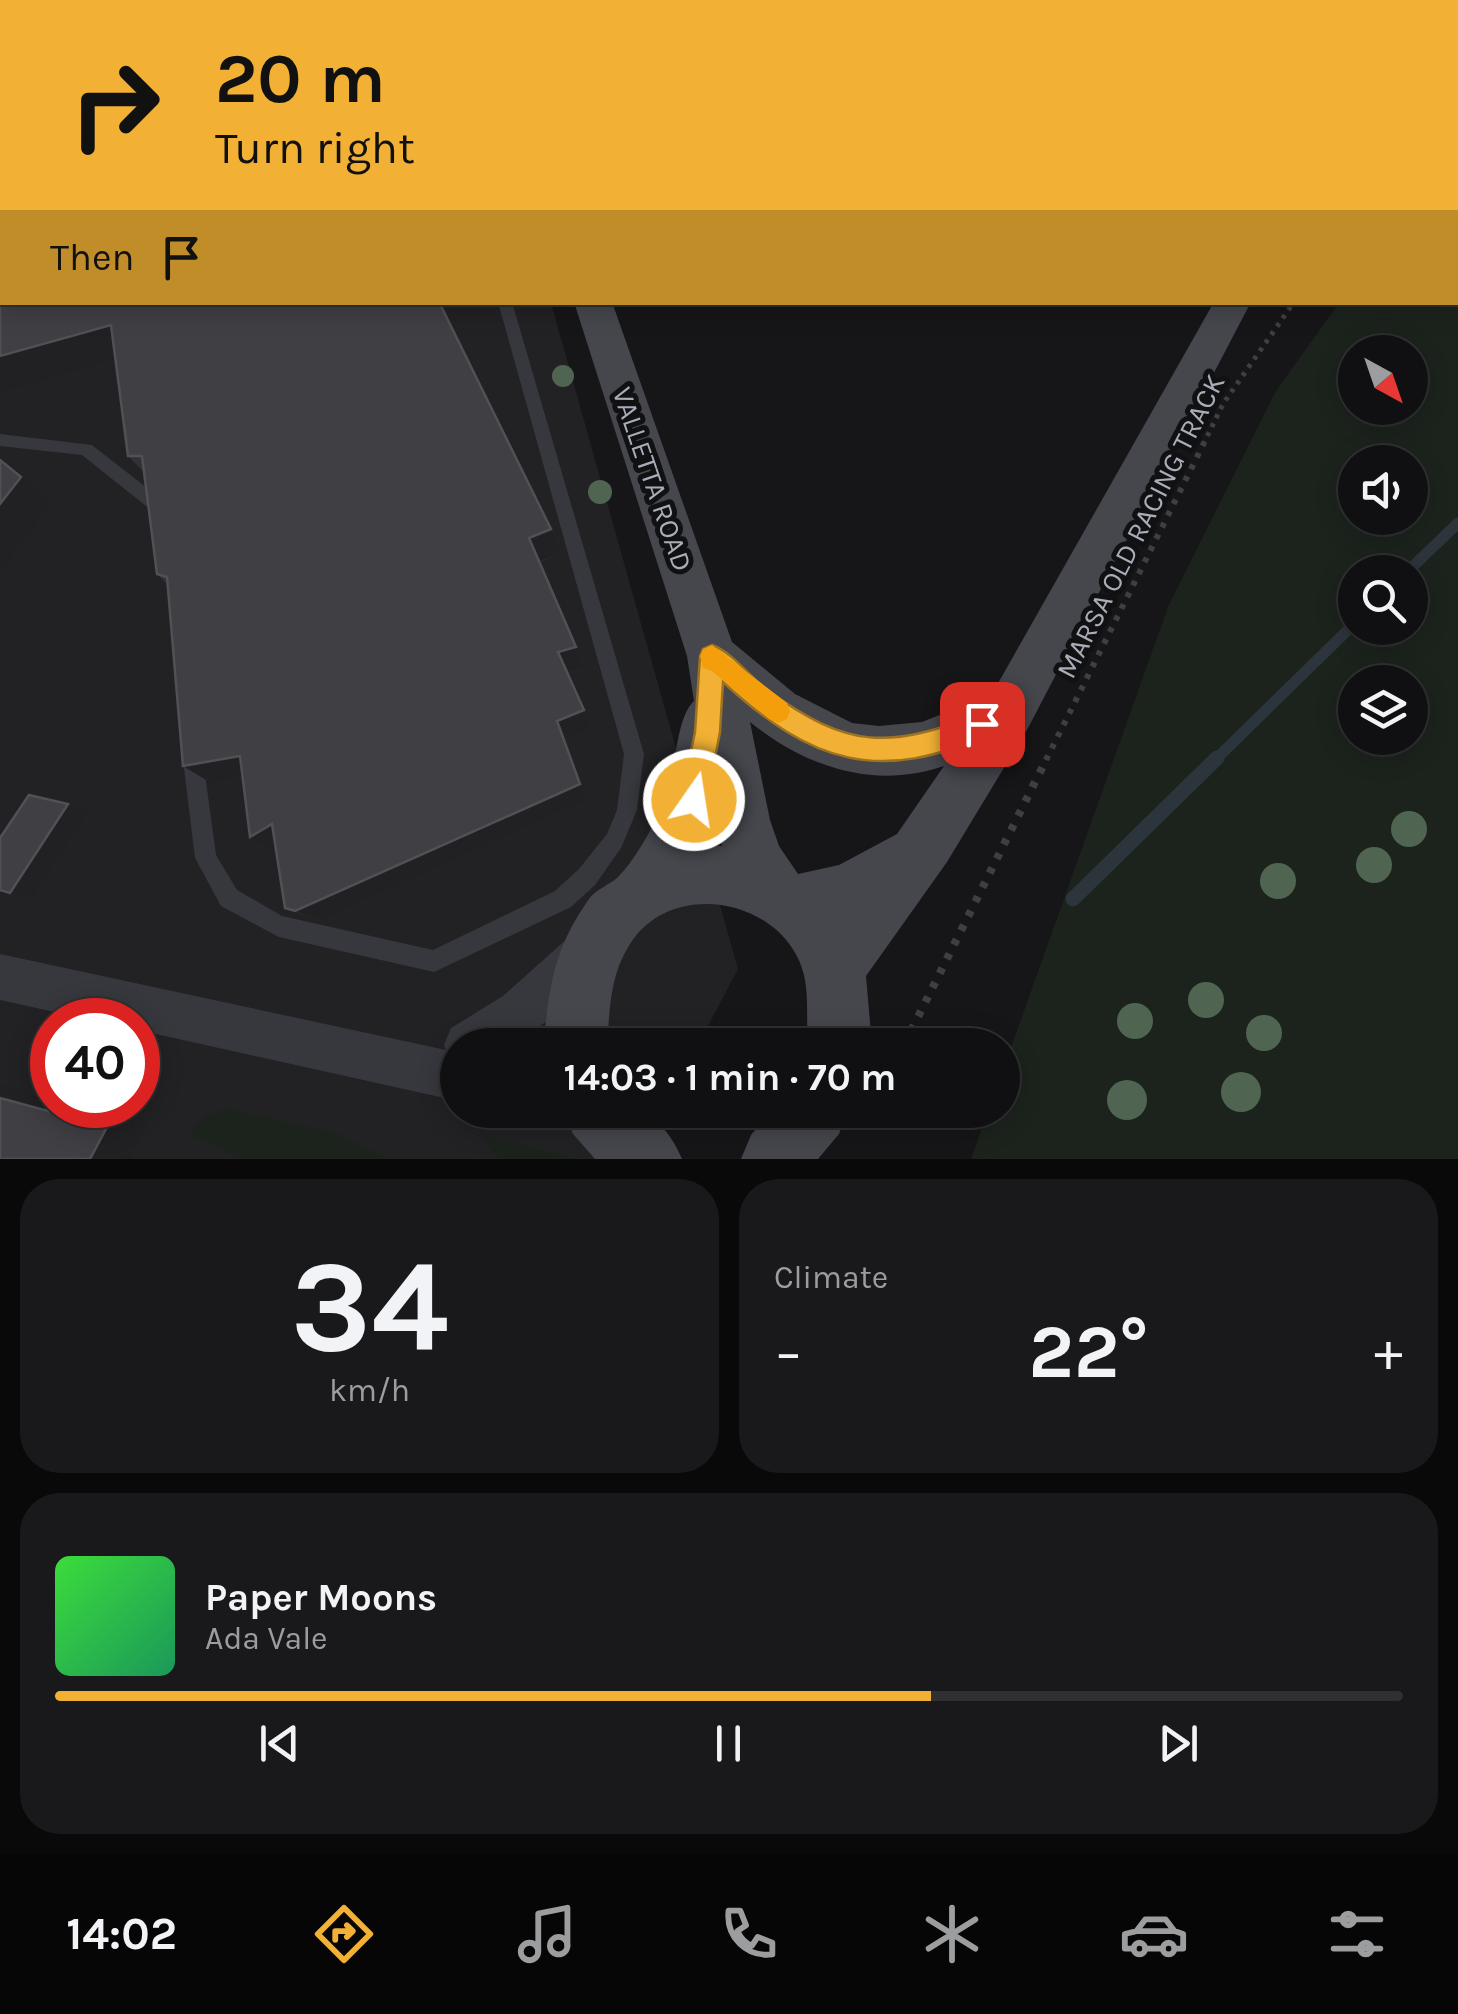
<!DOCTYPE html>
<html lang="en">
<head>
<meta charset="utf-8">
<style>
  :root { --surface:#101012; --page:#19191b; --text:#f1f3f6; --muted:#9c9d9f; --line:#303032; --accent:#f2b134 }
  body { margin:0; font-family:Karla,sans-serif; background:var(--page); color:var(--text); height:100vh; display:flex; flex-direction:column; font-size:38px; white-space:nowrap }
  * { box-sizing:border-box; margin:0 }
  p { font-size:32px; color:var(--muted) }
  .icon { flex:none; width:55px; height:55px; fill:none; stroke:currentColor; stroke-width:2; stroke-linecap:round; stroke-linejoin:round }
  .map { position:relative; height:1159px; overflow:hidden }
  .side { display:flex; flex-direction:column; gap:20px; padding:20px; background:#09090a; flex:1 }
  .side>* { flex:none }
  .hud { position:absolute; left:0px; top:0px; width:1460px; height:305px; box-shadow:0 5px 25px #0003,0 0 0 2px var(--line); background:#f2b134; color:#111; overflow:hidden }
  .needle { width:65px; rotate:140deg }
  .tools { position:absolute; left:1338px; top:335px; display:grid; gap:20px }
  .tools a { display:grid; place-items:center; width:90px; height:90px; border-radius:50%; background:var(--surface); box-shadow:0 5px 25px #0003,0 0 0 2px var(--line); font-size:50px }
  .speed { position:absolute; left:30px; top:998px; display:flex; gap:20px; font-size:50px; font-weight:700; text-align:center }
  .speed>* { display:grid; place-content:center; width:130px; height:130px; border-radius:50%; background:var(--surface); box-shadow:0 5px 25px #0003,0 0 0 2px var(--line); line-height:1 }
  .speed .limit { border:15px solid #d22; background:#fff; color:#111 }
  .pin { position:absolute; display:grid; place-items:center; width:85px; height:85px; color:#fff; margin:-42px; border-radius:20px; box-shadow:0 5px 15px #0006 }
  .me { position:absolute; width:110px; margin:-55px; rotate:13deg; stroke-linejoin:round; filter:drop-shadow(0 0 8px #0008) }
  .turn { display:flex; align-items:center; gap:35px; height:210px; padding:0 50px; font-size:45px }
  .turn .icon { width:130px; height:130px; stroke-width:2.5 }
  .turn b { display:block; font-size:70px; line-height:85px }
  .then { display:flex; align-items:center; height:95px; padding:0 50px; background:#0003; gap:20px; font-size:38px }
  .big { font-size:75px; font-weight:700; line-height:1.1 }
  .side .card { flex:1; display:flex; flex-direction:column; justify-content:center; gap:15px; min-width:0; padding:0 35px; border-radius:40px; background:var(--page) }
  .side .dial { align-items:center; gap:0 }
  .dial b { font-size:130px; line-height:1 }
  .song { display:flex; align-items:center; gap:30px }
  .cover { width:120px; height:120px; border-radius:15px; background:linear-gradient(135deg,hsl(120 70% 55%),hsl(150 70% 35%)) }
  .played { height:10px; border-radius:5px; background:linear-gradient(90deg,var(--accent) 65%,var(--line) 65%) }
  .keys { display:flex; justify-content:space-around; direction:ltr }
  .heat { display:flex; justify-content:space-between; align-items:center; font-size:55px; direction:ltr }
  .side .tiles { flex:1; display:grid; gap:20px; grid-template-columns:1fr 1fr }
  .card:last-child { grid-column:span 2 }
  .trip { position:absolute; left:440px; top:1028px; width:580px; height:100px; border-radius:50px; background:var(--surface); box-shadow:0 5px 25px #0003,0 0 0 2px var(--line); font-weight:700; line-height:100px; text-align:center }
  .tab-bar { display:flex; height:160px; justify-content:space-around; align-items:center; background:#060607; color:var(--muted) }
  .tab-bar .icon { width:70px; height:70px }
  .tab-bar .on { color:var(--accent) }
  .tab-bar b { font-size:45px; color:var(--text) }
  .map>svg:first-child { display:block }
  .built { fill:#222225; fill-rule:evenodd }
  .green { fill:#1c231d; fill-rule:evenodd }
  .lines { fill:none; stroke-linecap:round; stroke-linejoin:round }
  .stream-far1 { stroke:#2c353c; stroke-width:11 }
  .stream { stroke:#2c353c; stroke-width:15 }
  .path-far3 { stroke:#3d3f44; stroke-width:4; stroke-dasharray:4 5; stroke-linecap:butt }
  .path-far2 { stroke:#3d3f44; stroke-width:5; stroke-dasharray:4 6; stroke-linecap:butt }
  .path-far1 { stroke:#3d3f44; stroke-width:6; stroke-dasharray:5 8; stroke-linecap:butt }
  .path { stroke:#3d3f44; stroke-width:8; stroke-dasharray:6 10; stroke-linecap:butt }
  .lane { fill:#37383d; fill-rule:evenodd }
  .street { fill:#37383d; fill-rule:evenodd }
  .secondary { fill:#45474d; fill-rule:evenodd }
  .tree { fill:#506452 }
  .wall { fill:#323236 }
  .shaded-wall { fill:#212124 }
  .building { fill:#3f3f44; stroke:#4f5156; stroke-width:2.5 }
  .route { fill:#f2b134; stroke:#9d7322; stroke-width:2.5 }
  .slow { fill:#f59e0b }
  .labels { text-anchor:middle; stroke-width:10; stroke-linejoin:round; paint-order:stroke }
  .street-label { font-size:28px; fill:#a8adb8; stroke:#111113 }
</style>
</head>
<body>
<div class="map">
<svg width="1458" height="1159" viewBox="0 0 1458 1159">
  <rect width="100%" height="100%" fill="#161618"/>
  <!-- built -->
  <path class="built" d="M0,0H466L2,2V302L551,303L738,969L698,1045H458V1110H664L638,1159H0ZM52,1020H138V1105H52Z"/>
  <!-- green -->
  <path class="green" d="M1458,221V1159H971L988,1110H1002L1003,1070L1168,607L1276,391L1339,303L1458,302ZM1355,352H1410V408H1355ZM1355,462H1410V518H1355ZM1355,572H1410V628H1355ZM1355,682H1410V738H1355Z
    M226,1109L333,1132L390,1159H241L190,1134L204,1117Z
    M478,1134L577,1159H499Z"/>
  <g class="lines">
    <!-- stream-far1 -->
    <path class="stream-far1" d="M1407,572L1458,523
      M1215,760L1355,623"/>
    <!-- stream -->
    <path class="stream" d="M1073,899L1217,758"/>
    <!-- path-far3 -->
    <path class="path-far3" d="M843,0L851,2"/>
    <!-- path-far2 -->
    <path class="path-far2" d="M1203,445L1223,404L1294,302"/>
    <!-- path-far1 -->
    <path class="path-far1" d="M1391,565L1401,572
      M1410,579L1428,591
      M1046,760L1204,443"/>
    <!-- path -->
    <path class="path" d="M904,1045L1047,758"/>
    <!-- lane -->
    <path class="lane" d="M2,189V197L0,198V190Z
      M498,302H512L644,754L637,810L621,848L595,885L571,907L434,972L279,937L221,906L195,858L182,752L185,745L192,742L199,745L202,752L216,855L237,890L282,916L433,950L555,891L579,869L607,834L617,810L624,754Z
      M0,434L92,445L165,502L168,513L166,518H154L151,510L82,455L0,446Z"/>
    <!-- street -->
    <path class="street" d="M585,930L601,937L608,953C597,978 539,1033 512,1044C498,1049 473,1045 458,1045V1101L138,1030V1020H91L0,1000V954L446,1050L444,1045L451,1028L503,996L569,937Z"/>
    <!-- secondary -->
    <path class="secondary" d="M483,0H509L510,2H484Z
      M574,302H612L732,642L795,694L852,723L879,726L922,722L992,694L1214,302H1251L1028,728L947,862L866,976L872,1045H808C806,1023 809,997 804,975C786,901 676,877 632,941C610,973 610,1007 607,1045H543C550,985 553,950 589,899C596,889 610,885 619,876C638,856 656,822 666,796C676,770 676,717 694,701L687,656ZM750,722C806,767 874,790 944,766L897,834L839,865L798,874L779,846L770,820ZM713,818L722,846L702,845Z
      M564,1110C620,1110 657,1099 682,1159H595L573,1134Z
      M772,1110H848L839,1134L818,1159H741L751,1135Z"/>
  </g>
  <!-- trees -->
  <g class="tree">
    <circle cx="563" cy="376" r="11"/>
    <circle cx="600" cy="492" r="12"/>
    <circle cx="1409" cy="829" r="18"/>
    <circle cx="1374" cy="865" r="18"/>
    <circle cx="1278" cy="881" r="18"/>
    <circle cx="1206" cy="1000" r="18"/>
    <circle cx="1135" cy="1021" r="18"/>
    <circle cx="1264" cy="1033" r="18"/>
    <circle cx="1241" cy="1092" r="20"/>
    <circle cx="1127" cy="1100" r="20"/>
  </g>
  <!-- wall -->
  <path class="wall" d="M0,254L559,554L540,562L576,647L584,668L567,673L592,728L566,739L588,800L320,921L285,908L276,850L243,777L211,783L167,584L157,574L145,473L128,456L115,359Z"/>
  <!-- shaded-wall -->
  <path class="shaded-wall" d="M0,0H23V2H2V17L0,18Z
    M56,0H251L240,2H58Z
    M111,325L134,353L0,392V356Z
    M21,477L51,502L0,572V504Z
    M551,529L559,554L538,562L529,538Z
    M576,647L584,668L566,673L558,652Z
    M584,710L592,728L566,739L588,800L320,921L295,911L557,721Z
    M240,756L265,773L211,783L183,766Z
    M68,804L87,812L31,898L10,893Z
    M272,824L276,850L250,837Z
    M0,1085L52,1099V1105H73L146,1125L129,1159H90L0,1098Z"/>
  <!-- building -->
  <path class="building" d="M2,253V302H439L551,529L529,538L576,647L558,652L584,710L557,721L580,784L295,911L285,908L272,824L250,837L240,756L183,766L167,577L157,574L142,456H128L111,325L0,356V254Z
    M0,460L21,477L0,504Z
    M29,795L68,804L10,893L0,890V838Z
    M0,1098L107,1127L90,1159H0Z"/>
  <!-- route -->
  <path class="route" d="M712,645C733,653 748,675 766,689C849,750 889,749 982,713L991,716L994,724L991,733C879,785 811,763 723,682L720,732L707,800L703,809L694,813L685,809L681,800L695,732L700,656L703,649Z"/>
  <!-- slow -->
  <path class="slow" d="M712,645L787,703L790,711L787,719L778,723L769,719L712,671L703,668L700,656L703,649Z"/>
  <g class="labels">
    <!-- street labels -->
    <g class="street-label">
      <text transform="translate(653 479) rotate(71)" y="10">VALLETTA ROAD</text>
      <text transform="translate(1140 526) rotate(-63)" y="10">MARSA OLD RACING TRACK</text>
    </g>
  </g>
</svg>
<div class="tools">
<a><svg class="needle" viewBox="-14 -14 28 28"><path d="M0-13l5 13h-10z" fill="#e53935"/><path d="M0 13l5-13h-10z" fill="#9c9d9f"/></svg></a>
<a><svg class="icon" aria-label="sound" viewBox="0 0 24 24"><path d="M4 9h4l5-4v14l-5-4H4zM17 9q2 3 0 6"/></svg></a>
<a><svg class="icon" aria-label="search" viewBox="0 0 24 24"><circle cx="10" cy="10" r="6"/><path d="M15 15l6 6"/></svg></a>
<a><svg class="icon" aria-label="layers" viewBox="0 0 24 24"><path d="M12 4l9 5-9 5-9-5zM3 14l9 5 9-5"/></svg></a>
</div>
<div class="speed"><div class="limit">40</div></div>
<div class="pin" style="left:982px;top:724px;background:#d93025"><svg class="icon" aria-label="arrive" viewBox="0 0 24 24"><path d="M6 21V4h12l-3 4 3 4H6"/></svg></div>
<svg class="me" style="left:694px;top:800px" viewBox="-20 -20 40 40"><circle r="17" fill="#f2b134" stroke="#fff" stroke-width="3"/><path d="M0-11L8 9 0 5-8 9z" fill="#fff"/></svg>
<div class="trip">14:03 · 1 min · 70 m</div>
<div class="hud">
<div class="turn"><svg class="icon" aria-label="right" viewBox="0 0 24 24"><path d="M7 20v-9h11M14 6l5 5-5 5"/></svg><div><b>20 m</b>Turn right</div></div>
<div class="then">Then<svg class="icon" aria-label="arrive" viewBox="0 0 24 24"><path d="M6 21V4h12l-3 4 3 4H6"/></svg></div>
</div>
</div>
<section class="side">
<div class="tiles">
<div class="card dial"><b>34</b><p>km/h</p></div>
<div class="card"><p>Climate</p>
<div class="heat"><a>−</a><b class="big">22°</b><a>+</a></div>
</div>
<div class="card">
<div class="song"><i class="cover"></i><div><b>Paper Moons</b><p>Ada Vale</p></div></div>
<div class="played"></div>
<div class="keys"><svg class="icon" aria-label="previous" viewBox="0 0 24 24"><path d="M18 5L8 12l10 7zM5 5v14"/></svg><svg class="icon" aria-label="pause" viewBox="0 0 24 24"><path d="M8 5v14M16 5v14"/></svg><svg class="icon" aria-label="next" viewBox="0 0 24 24"><path d="M6 5l10 7-10 7zM19 5v14"/></svg></div>
</div>
</div>
</section>
<nav class="tab-bar">
<b>14:02</b>
<svg class="icon on" aria-label="directions" viewBox="0 0 24 24"><path d="M12 3l9 9-9 9-9-9zM9 14v-3h6M13 9l2 2-2 2"/></svg>
<svg class="icon" aria-label="music" viewBox="0 0 24 24"><path d="M9 18V5l10-2v13"/><circle cx="6" cy="18" r="3"/><circle cx="16" cy="16" r="3"/></svg>
<svg class="icon" aria-label="phone" viewBox="0 0 24 24"><path d="M5 4h4l2 5-3 2q2 4 5 5l2-3 5 2v4C11 20 4 13 5 4z"/></svg>
<svg class="icon" aria-label="climate" viewBox="0 0 24 24"><path d="M12 3v18M4 7l16 10M4 17L20 7"/></svg>
<svg class="icon" aria-label="car" viewBox="0 0 24 24"><path d="M5 17H2v-5l4-1 3-4h7l3 4 3 1v5h-3M9 17h6M6 11h13"/><circle cx="7" cy="17" r="2"/><circle cx="17" cy="17" r="2"/></svg>
<svg class="icon" aria-label="filters" viewBox="0 0 24 24"><path d="M4 7h16M4 17h16"/><circle cx="9" cy="7" r="2"/><circle cx="15" cy="17" r="2"/></svg>
</nav>
</body>
</html>
